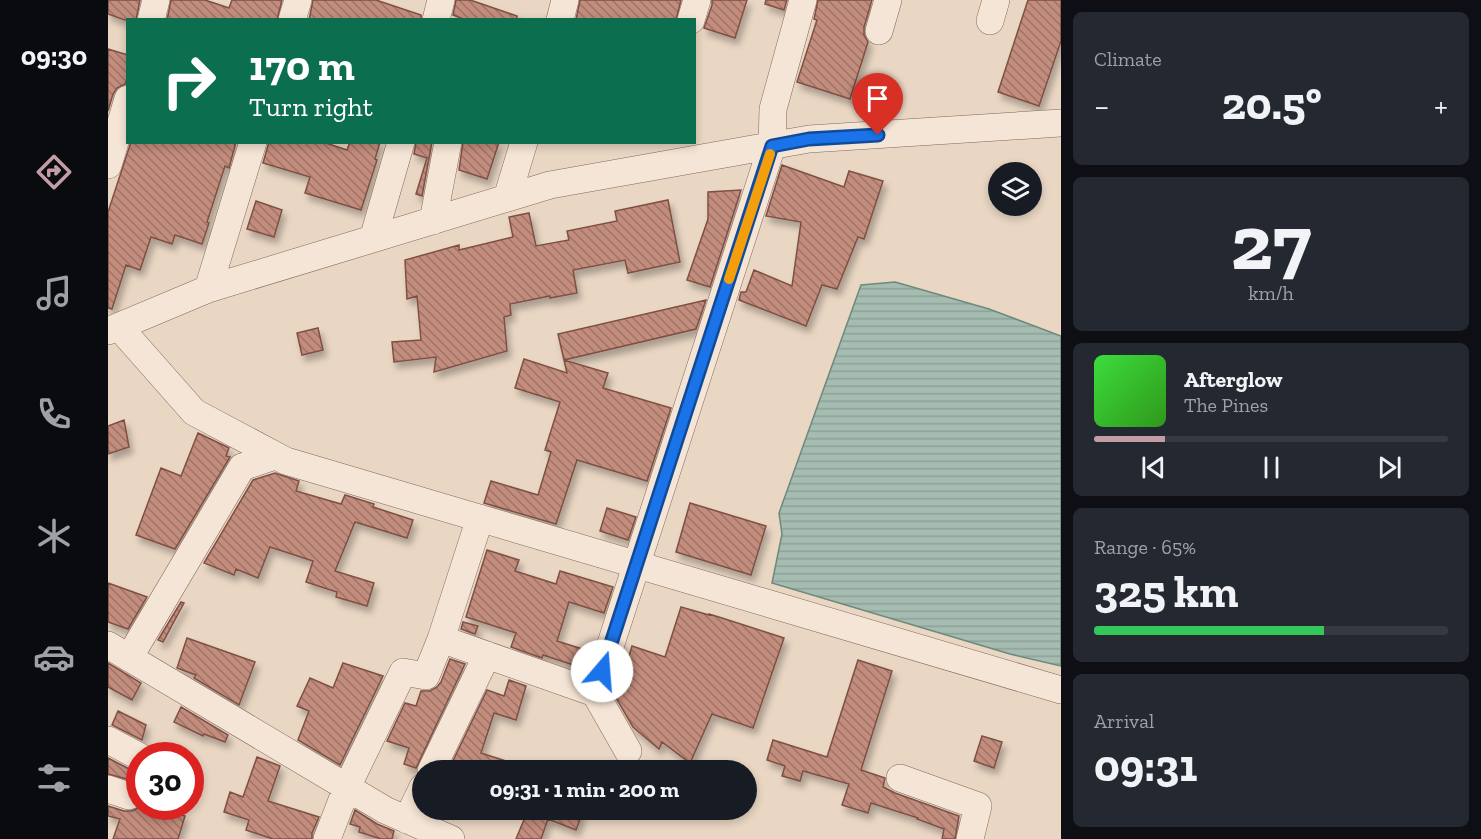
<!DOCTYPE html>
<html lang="en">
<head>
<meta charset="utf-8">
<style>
  :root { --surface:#171b24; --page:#242831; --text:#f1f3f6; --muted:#9ea1a6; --line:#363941; --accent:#c39ca6 }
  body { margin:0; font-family:"Zilla Slab",serif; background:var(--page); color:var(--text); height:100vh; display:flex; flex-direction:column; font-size:22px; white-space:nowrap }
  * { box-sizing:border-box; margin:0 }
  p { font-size:20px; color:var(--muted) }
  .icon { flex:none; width:33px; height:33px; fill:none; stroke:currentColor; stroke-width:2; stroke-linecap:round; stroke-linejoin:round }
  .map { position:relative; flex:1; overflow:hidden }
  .side { display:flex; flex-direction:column; gap:12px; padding:12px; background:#0d0f14; width:420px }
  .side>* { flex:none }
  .hud { position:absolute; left:18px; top:18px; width:570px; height:126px; border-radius:0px; box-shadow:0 3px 9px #0003; background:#0b6e4f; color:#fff; overflow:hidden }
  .buttons { position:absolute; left:880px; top:162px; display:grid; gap:12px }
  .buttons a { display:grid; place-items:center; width:54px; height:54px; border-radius:50%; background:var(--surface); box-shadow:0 3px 9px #0003; font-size:30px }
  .speed { position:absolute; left:18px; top:742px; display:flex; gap:12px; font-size:30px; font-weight:700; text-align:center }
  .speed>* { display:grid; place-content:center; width:78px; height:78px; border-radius:50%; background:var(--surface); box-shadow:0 3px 9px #0003; line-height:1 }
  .speed .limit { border:9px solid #d22; background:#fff; color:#111 }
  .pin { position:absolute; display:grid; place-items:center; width:51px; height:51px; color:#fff; margin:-62px -26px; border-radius:50% 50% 50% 0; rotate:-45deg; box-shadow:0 0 6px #0007 }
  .pin .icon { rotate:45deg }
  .me { position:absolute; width:66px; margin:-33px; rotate:18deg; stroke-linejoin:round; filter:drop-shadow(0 0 4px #0008) }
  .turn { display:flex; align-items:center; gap:21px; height:126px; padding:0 24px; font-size:27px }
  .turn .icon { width:78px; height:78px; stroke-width:2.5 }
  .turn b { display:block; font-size:42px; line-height:51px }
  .big { font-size:45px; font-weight:700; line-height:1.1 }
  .side .tile { flex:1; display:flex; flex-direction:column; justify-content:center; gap:9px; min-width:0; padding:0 21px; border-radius:9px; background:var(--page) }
  .side .dial { align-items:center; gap:0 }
  .dial b { font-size:78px; line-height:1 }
  .song { display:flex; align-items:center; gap:18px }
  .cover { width:72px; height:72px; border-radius:9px; background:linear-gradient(135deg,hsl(120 70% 55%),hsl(110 70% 35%)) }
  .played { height:6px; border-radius:3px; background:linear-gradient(90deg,var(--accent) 20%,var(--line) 20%) }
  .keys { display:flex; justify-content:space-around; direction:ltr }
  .heat { display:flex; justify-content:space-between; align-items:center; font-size:33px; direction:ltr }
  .charge { height:9px; border-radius:4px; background:linear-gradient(90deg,#34c759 65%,var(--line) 0) }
  .trip { position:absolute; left:304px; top:760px; width:345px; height:60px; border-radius:30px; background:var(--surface); box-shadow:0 3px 9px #0003; font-weight:700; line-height:60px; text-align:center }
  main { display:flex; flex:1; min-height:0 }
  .tab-bar { display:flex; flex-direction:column; width:108px; justify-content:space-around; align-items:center; background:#090b0e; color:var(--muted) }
  .tab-bar .icon { width:42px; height:42px }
  .tab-bar .selected { color:var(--accent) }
  .tab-bar b { font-size:27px; color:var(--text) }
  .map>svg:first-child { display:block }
  .water { fill:url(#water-rules); stroke:#6d897d; stroke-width:1.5 }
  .building { fill:url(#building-back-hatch); stroke:#7e5044; stroke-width:1.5; filter:url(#shadow) }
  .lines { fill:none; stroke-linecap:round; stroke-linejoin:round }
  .minor-casing { stroke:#81695c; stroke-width:28 }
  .minor { stroke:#f5e5d6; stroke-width:27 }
  .route-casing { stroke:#114b97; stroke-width:15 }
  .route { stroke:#1a73e8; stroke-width:10 }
  .slow { stroke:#f59e0b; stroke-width:10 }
</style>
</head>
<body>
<main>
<nav class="tab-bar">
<b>09:30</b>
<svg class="icon selected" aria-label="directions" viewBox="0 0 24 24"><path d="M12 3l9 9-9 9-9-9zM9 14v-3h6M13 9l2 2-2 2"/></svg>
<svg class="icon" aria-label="music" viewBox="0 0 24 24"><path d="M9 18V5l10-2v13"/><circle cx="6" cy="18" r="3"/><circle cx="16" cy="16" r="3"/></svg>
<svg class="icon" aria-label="phone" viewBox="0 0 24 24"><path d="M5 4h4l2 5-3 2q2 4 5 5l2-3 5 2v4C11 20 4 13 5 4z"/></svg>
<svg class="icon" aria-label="climate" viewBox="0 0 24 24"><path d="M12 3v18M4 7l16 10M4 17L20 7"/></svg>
<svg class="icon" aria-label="car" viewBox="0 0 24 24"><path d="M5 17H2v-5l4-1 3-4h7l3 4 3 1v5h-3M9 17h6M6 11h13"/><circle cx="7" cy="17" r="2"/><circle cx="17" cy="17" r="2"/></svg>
<svg class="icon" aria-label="filters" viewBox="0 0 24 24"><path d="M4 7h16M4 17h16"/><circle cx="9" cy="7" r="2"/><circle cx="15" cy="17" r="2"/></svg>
</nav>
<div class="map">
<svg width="953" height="839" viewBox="0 0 953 839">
  <defs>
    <pattern id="water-rules" width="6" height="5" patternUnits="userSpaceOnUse" patternTransform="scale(1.5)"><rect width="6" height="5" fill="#a5bcb1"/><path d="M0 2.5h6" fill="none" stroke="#8ea198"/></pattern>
    <pattern id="building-back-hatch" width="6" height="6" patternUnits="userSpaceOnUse" patternTransform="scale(1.5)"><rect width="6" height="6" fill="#c38d7d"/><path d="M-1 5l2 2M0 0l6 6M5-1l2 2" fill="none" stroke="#9f7366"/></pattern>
    <filter id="shadow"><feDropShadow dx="3.5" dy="6" stdDeviation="3" flood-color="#0004"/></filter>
  </defs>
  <rect width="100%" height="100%" fill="#e9d6c3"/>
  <!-- water -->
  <path class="water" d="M787,282L881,309L953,336V666L902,654L664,583L674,534L671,513L753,285Z"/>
  <!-- building -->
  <path class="building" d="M0,0H32L28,20H17L0,14Z
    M63,0H97L121,8L124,0H174L169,20H59Z
    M205,0H268L313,15V20H201Z
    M348,0H362L371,3L409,16V20H358L345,15Z
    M472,0H573L568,20H468Z
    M604,0H639L627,38L596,28L604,5Z
    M658,0H679L676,10L657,4Z
    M710,0H764L756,27V35L760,42L742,99L689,82L709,20L706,19Z
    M920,0H953V41L931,106L890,92Z
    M0,49L20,55V77L17,84L9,88L5,94L0,111Z
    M23,142H128L121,168L117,166L99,222L101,223L94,244L67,235L64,244L43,237L32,270L18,265L4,309L0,308V212Z
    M161,142H215L239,150L242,142H272L267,159L269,160L253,210L197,193L202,177L155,163Z
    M308,142H324L314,196L308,194L319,158L306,154Z
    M355,142H391L379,179L351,170Z
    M674,165L736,187L741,171L775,181L756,239L750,237L729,289L714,285L698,326L631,300L633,292H638L646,270L684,286L693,222L658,216Z
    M633,190L602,287L579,280L600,219V192Z
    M560,200L572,262L520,273L517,260L465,270L469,293L442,298V296L402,304L403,315L396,317L399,351L326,372L328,357L286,362L284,342L313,340L309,296L299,299L297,260L351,245V250L405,237L401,217L421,213L428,246L461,240L459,231L509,221L507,211Z
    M148,201L174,210L166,237L139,229Z
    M598,300L588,329L456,360L450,334Z
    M210,328L215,350L194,355L189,333Z
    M416,359L459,373L456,360L500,373L495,388L563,408L539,481L469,460L448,524L376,503L383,481L430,495L443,452L437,450L452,402L407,388Z
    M16,420L21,447L0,454V426Z
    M90,433L121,448L118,456L122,457L67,549L28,535L53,468L73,476Z
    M167,473L191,481L188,491L233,504L237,495L266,504L265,507L305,520L299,538L247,522L227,571L266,583L259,606L228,597L229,592L198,582L205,561L162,547L150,578L128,569L126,575L96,563L145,480Z
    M582,503L658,526L643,575L568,552Z
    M499,508L528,517L520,540L492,531Z
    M379,550L411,560L407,571L448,584L452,571L505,587L496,613L461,602L449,641L484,652L478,669L435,655L434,658L403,647L408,633L358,617Z
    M0,583L39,597L20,629L0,622Z
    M73,602L76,603L55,642L50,640Z
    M573,607L601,615V614L614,618L676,638L645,728L604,714L582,763L554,742L551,749L525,727L504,691L507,683L510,679H508L514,662L519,663L524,646L557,657Z
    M355,622L370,626L367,634L353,629Z
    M79,638L147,662L131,705L86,678L88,675L69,668Z
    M342,659L357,664L308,768L296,764L301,748L279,741L297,703L308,706L313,691H322L329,687L333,682Z
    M750,660L784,671L753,770L777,778L775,787L787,793L851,816L847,839H834L836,829L809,819L810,818L763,803L760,813L734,805L741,784L695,771L692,781L674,776L677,766L659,760L665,740L719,757Z
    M0,663L33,683L24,700L0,687Z
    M235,663L275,676L232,765L190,740L201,711L189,706L202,678L225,688Z
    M401,680L418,686L408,720L386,713L373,753L417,767L416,771H340L379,690L396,696Z
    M73,707L120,735L117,742L96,734L95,736L66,722Z
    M10,711L38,725L34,740L4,725Z
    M874,736L894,742L886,768L866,761Z
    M149,757L172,766L160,801L211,817L204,833V839H165L138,830L141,820L116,812L122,792L135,797Z
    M0,758L25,771L32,773V785L26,781L0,774Z
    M0,806L16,811H24L32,807H51L77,816L70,839H5L12,819L0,816Z
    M247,810L269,824L286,831L284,839H273L251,832L252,827L242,824Z
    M420,810H465L474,814L468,830L440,819L433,839H408Z"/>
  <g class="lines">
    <!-- minor casing -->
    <g class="minor-casing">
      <path id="minor" d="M43,20L48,0
        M184,20L190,0
        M328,20L333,0
        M452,20L457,0
        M583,20L589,0
        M882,21L888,0
        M771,31L780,0
        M0,165L20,99
        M399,198L416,142
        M325,221L340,142
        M265,239L293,142
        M100,289L145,142
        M11,327L86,412L178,461L953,690
        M0,331L100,289L442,185L701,139L953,123
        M372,518L333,639L487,693
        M0,645L277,810L343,839
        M21,658L134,467L167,456
        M0,740L32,757
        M520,751L487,693L664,146L665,109L695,0
        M323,771L379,655
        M792,778L870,806L862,839
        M0,789L21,796
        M299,820L315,787
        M219,839L239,787L295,672L318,676L333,639"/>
    </g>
    <!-- minor -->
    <use href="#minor" class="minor"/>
  </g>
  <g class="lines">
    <!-- route casing -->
    <g class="route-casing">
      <path id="route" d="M494,671L664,146L701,139L770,135"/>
    </g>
    <!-- route -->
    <use href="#route" class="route"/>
    <!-- slow -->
    <path class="slow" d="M621,279L662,154"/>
  </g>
</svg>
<div class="buttons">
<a><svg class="icon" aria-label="layers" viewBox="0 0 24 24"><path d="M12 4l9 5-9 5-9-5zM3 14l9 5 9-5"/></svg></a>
</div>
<div class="speed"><div class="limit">30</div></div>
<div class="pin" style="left:770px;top:135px;background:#d93025"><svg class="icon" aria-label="arrive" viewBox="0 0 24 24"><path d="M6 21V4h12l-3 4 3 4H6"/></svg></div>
<svg class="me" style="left:494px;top:671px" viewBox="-20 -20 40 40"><circle r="19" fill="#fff"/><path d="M0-13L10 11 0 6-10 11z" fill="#1a73e8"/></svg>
<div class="trip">09:31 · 1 min · 200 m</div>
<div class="hud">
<div class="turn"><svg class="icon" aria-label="right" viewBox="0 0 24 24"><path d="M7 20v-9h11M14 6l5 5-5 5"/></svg><div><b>170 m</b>Turn right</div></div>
</div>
</div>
<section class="side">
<div class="tile"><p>Climate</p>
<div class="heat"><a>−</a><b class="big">20.5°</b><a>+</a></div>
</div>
<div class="tile dial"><b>27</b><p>km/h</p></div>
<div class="tile">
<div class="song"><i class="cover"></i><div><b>Afterglow</b><p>The Pines</p></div></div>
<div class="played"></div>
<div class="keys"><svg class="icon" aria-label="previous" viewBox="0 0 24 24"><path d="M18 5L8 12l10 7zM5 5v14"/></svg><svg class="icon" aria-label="pause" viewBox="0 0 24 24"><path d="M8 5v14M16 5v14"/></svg><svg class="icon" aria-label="next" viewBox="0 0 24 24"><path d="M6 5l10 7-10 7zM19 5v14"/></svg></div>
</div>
<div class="tile"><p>Range · 65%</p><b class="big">325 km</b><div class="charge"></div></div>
<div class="tile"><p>Arrival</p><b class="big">09:31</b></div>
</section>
</main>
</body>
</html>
